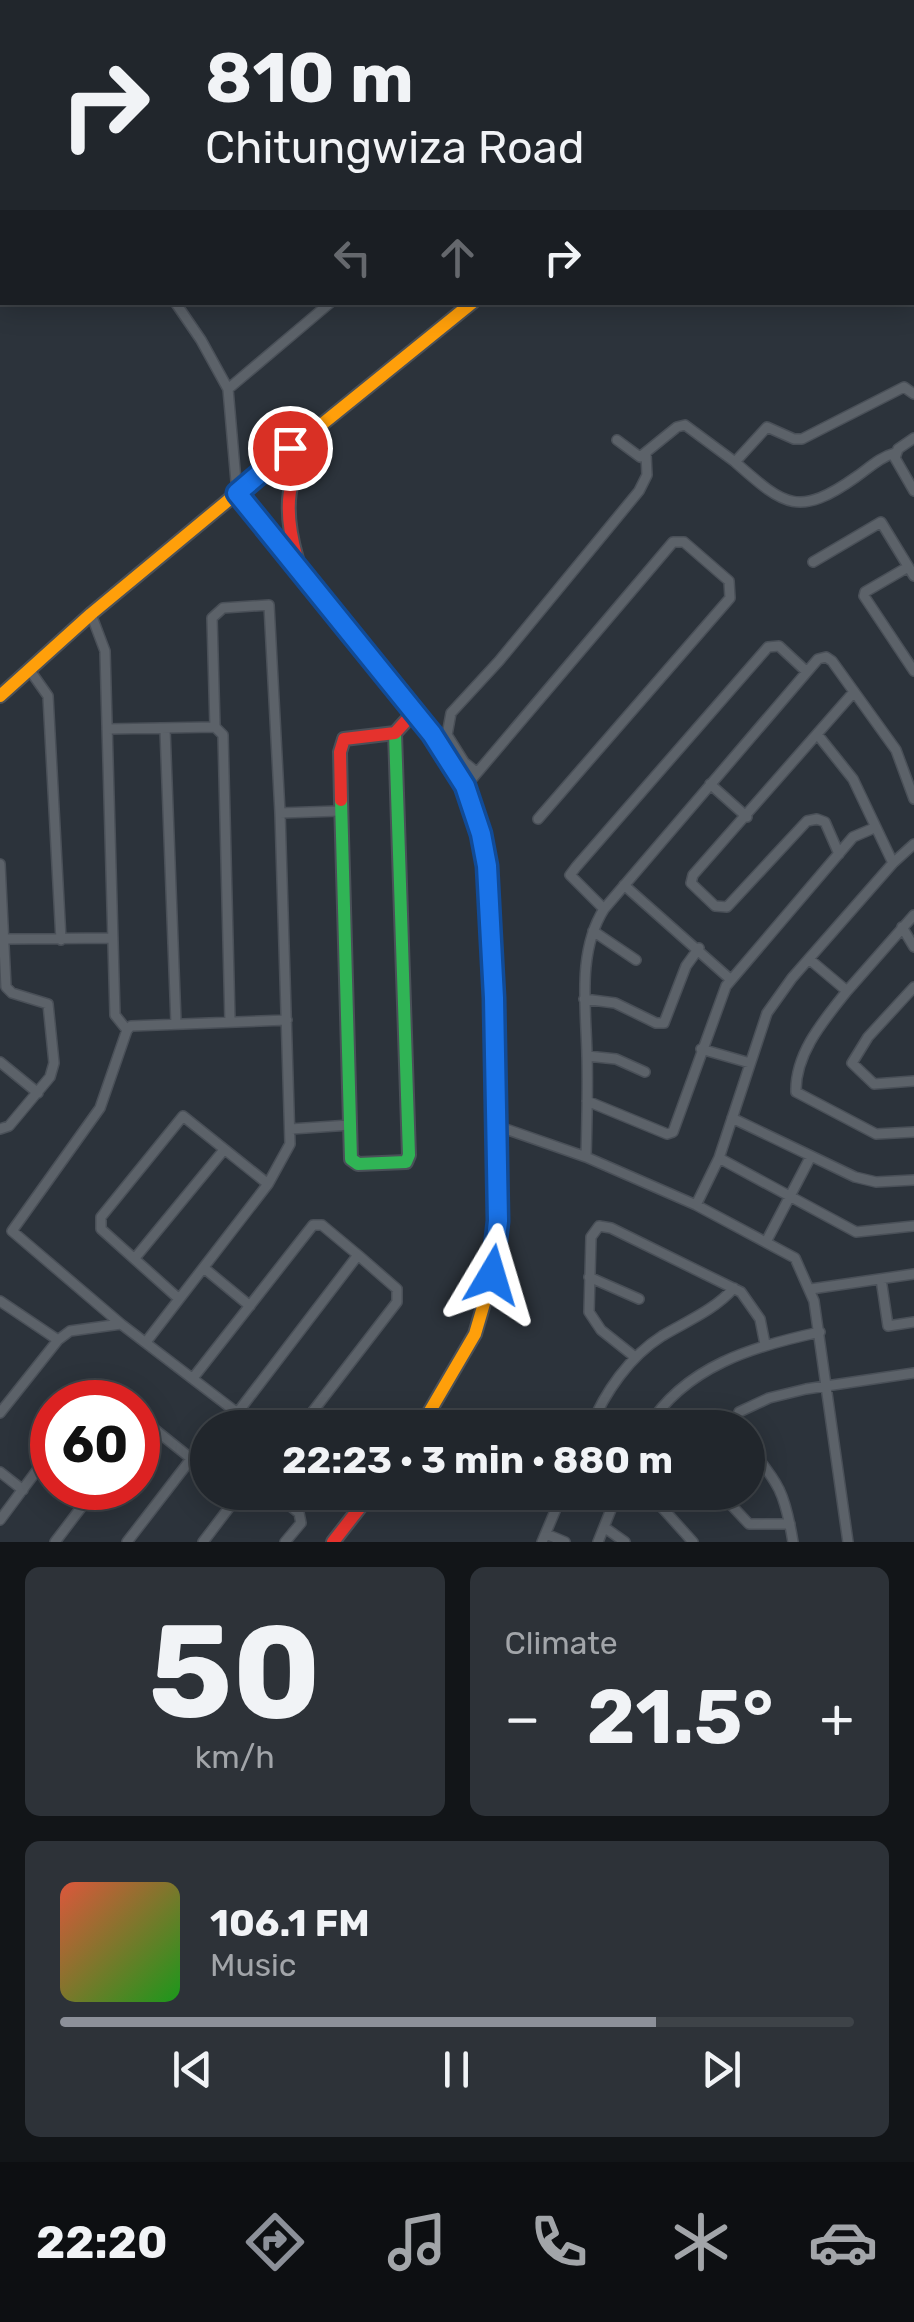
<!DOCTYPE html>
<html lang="en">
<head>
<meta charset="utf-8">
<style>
  :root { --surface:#21262c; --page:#2d3238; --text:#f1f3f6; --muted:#a2a5a9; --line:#3e4348; --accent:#8c9099 }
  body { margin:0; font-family:Rubik,sans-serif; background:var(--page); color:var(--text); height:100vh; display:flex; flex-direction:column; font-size:38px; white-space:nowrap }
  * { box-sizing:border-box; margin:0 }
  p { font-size:32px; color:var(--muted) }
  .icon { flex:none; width:55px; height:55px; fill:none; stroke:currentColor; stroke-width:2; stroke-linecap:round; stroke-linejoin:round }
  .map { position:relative; height:1542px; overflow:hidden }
  .drawer { display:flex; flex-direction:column; gap:25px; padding:25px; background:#121518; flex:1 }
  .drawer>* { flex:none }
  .banner { position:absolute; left:0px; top:0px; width:915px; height:305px; box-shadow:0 5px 25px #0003,0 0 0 2px var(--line); background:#21262c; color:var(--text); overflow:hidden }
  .speed { position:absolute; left:30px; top:1380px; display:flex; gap:20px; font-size:50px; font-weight:700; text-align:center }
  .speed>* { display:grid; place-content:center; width:130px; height:130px; border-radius:50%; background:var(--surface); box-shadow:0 5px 25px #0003,0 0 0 2px var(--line); line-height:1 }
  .speed .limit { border:15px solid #d22; background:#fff; color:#111 }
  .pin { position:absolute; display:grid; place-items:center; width:85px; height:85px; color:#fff; margin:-42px; border:5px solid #fff; border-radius:50%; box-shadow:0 2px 10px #0007 }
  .me { position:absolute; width:110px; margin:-55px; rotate:7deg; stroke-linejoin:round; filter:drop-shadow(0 0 8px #0008) }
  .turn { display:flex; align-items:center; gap:35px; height:210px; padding:0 40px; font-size:45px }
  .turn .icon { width:130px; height:130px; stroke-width:2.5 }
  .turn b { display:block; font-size:70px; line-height:85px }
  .lanes { display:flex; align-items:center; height:95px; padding:0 40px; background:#0003; justify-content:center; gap:50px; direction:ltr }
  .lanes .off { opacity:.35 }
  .big { font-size:75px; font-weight:700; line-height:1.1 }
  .drawer .tile { flex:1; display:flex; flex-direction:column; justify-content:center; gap:15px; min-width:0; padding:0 35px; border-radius:15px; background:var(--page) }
  .drawer .dial { align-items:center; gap:0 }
  .dial b { font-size:130px; line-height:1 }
  .song { display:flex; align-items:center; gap:30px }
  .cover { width:120px; height:120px; border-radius:15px; background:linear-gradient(135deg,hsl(10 70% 55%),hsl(120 70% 35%)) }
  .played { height:10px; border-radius:5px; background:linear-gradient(90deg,var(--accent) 75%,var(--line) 75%) }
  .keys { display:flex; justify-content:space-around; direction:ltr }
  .heat { display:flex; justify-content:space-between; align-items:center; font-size:55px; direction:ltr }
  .drawer .tiles { flex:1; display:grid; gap:25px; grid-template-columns:1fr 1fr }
  .tile:last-child { grid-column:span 2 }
  .trip { position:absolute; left:190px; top:1410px; width:575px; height:100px; border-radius:50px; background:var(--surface); box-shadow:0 5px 25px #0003,0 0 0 2px var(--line); font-weight:700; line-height:100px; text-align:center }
  .tabs { display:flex; height:160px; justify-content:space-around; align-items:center; background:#0d0f12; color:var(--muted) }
  .tabs .icon { width:70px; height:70px }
  .tabs .active { color:var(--accent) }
  .tabs b { font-size:45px; color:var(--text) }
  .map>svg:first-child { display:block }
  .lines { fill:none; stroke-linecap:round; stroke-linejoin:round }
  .street-casing { stroke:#4a5058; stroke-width:12 }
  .fast-casing { stroke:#4a5058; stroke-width:16 }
  .slow-casing { stroke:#4a5058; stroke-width:16 }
  .jam-casing { stroke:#4a5058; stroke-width:16 }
  .street { stroke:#5c6269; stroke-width:9 }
  .fast { stroke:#30b455; stroke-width:12 }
  .slow { stroke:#ff9f0a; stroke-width:12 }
  .jam { stroke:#e5322d; stroke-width:12 }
  .route-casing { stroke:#114b97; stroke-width:25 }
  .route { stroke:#1a73e8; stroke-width:18 }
</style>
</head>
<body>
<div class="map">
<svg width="914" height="1542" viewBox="0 0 914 1542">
  <rect width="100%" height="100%" fill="#2c333b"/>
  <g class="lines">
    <!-- street casing -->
    <g class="street-casing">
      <path id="street" d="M507,0L510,2
        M175,302L201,340L228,389L237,493
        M228,389L331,302
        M914,438L898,449L895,458L914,491
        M617,440L640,457L677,427L685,425L735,462L767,427L794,439H802L904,387L914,394
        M735,462C783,504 797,519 856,477C869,468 880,457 895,453
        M813,562L881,522L914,576
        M908,567L865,592L864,596L914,671
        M91,614L105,651L115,1015L127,1030L131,1026L287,1020
        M29,669L48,696L61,940
        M107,729L215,727L223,735L230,1022
        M165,729L176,1023
        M817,734L853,779L893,863
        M476,772L464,762L447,735L451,713L499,661L639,491L647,475L646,454
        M710,784L747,817
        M465,787L673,542H684L729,581L730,598L538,819
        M280,813L339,811
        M839,854L825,822L817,819L807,821L727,907L715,906L691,883L693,875L853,693
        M0,864L6,987L12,993L48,1004L54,1063L50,1077L9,1126L0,1129
        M624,885L730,979
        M604,909L570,875L576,867L768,647L779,646L807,672
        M902,927L914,947
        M593,931L636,960
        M4,939L113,938
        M809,959L847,991C824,1020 795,1053 796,1092L876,1134L914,1132
        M914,987L868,1037L852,1063L874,1084L914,1081
        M847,991L914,915
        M584,999L615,1003L656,1023H664L686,966L699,948
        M701,1049L750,1063
        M587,1056L616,1059L645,1072
        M0,1062L38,1093
        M587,1101L667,1134L673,1132L726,986L853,837L874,828
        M732,1118L855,1177L876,1182L914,1180
        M497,1126L586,1157L696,1205L795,1258L814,1301L848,1542
        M291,1129L350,1125
        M586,1157C587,1123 588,1089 587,1055C586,1007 577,952 604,909L818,659L826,657L832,661L896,750L914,799
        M719,1158L856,1232L914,1226
        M696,1205L719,1158L767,1013L792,978L893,863L914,844
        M767,1240L811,1156
        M135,1258L223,1151
        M204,1268L250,1306
        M589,1277L639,1299
        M881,1279L888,1326L914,1322
        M811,1289L914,1274
        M178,1298L101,1229V1217L183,1116L268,1184
        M0,1301L58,1340
        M121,1324L12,1231L100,1108L127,1030
        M146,1342L268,1184L290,1144L280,813L269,605L223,608L212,618L215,727
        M635,1357L601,1330L589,1312L591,1237L599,1226L611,1228L741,1292L760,1319L765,1344
        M193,1378L313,1225H322L358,1255L238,1412
        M87,1402L98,1388H105L122,1402
        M0,1413L58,1340L70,1331L121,1324L257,1428
        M138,1416L208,1472
        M300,1428L397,1302V1289L358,1255
        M590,1428C605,1392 629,1357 662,1336C687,1321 713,1311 734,1288
        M647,1428C685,1366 754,1346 820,1332
        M734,1428L739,1412L769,1398L806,1389L914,1373
        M748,1446C779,1483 785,1493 793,1542
        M0,1472L23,1490
        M273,1492L299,1513L301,1523L285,1542
        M340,1492L360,1508
        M648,1492L693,1542
        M719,1492L749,1524H790
        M0,1520L52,1450
        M604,1527L625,1542
        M546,1534L565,1542
        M55,1542L96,1488
        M127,1542L191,1459
        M203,1542L241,1492
        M542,1542L563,1492
        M598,1542L618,1492"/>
    </g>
    <!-- fast casing -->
    <g class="fast-casing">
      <path id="fast" d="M341,800L351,1159L358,1164L406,1162L409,1155L395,733"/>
    </g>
    <!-- slow casing -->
    <g class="slow-casing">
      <path id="slow" d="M318,591L237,493L473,302
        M0,696L91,614L237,493
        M420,1428L475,1334L493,1273L499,1191L495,966"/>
    </g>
    <!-- jam casing -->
    <g class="jam-casing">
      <path id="jam" d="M839,2L842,0
        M297,559C282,506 287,481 313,433
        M318,591C363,646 437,722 464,786C488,843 493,905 495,966
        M341,800L340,752L344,739L395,733L415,711
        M333,1542L372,1492"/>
    </g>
    <!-- street -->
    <use href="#street" class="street"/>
    <!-- fast -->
    <use href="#fast" class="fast"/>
    <!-- slow -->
    <use href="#slow" class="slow"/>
    <!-- jam -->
    <use href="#jam" class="jam"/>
  </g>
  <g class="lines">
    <!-- route casing -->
    <g class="route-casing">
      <path id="route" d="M290,448L237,493L432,734L465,786L481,834L487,866L494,998L498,1221L492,1275"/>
    </g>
    <!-- route -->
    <use href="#route" class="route"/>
  </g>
</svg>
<div class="speed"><div class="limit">60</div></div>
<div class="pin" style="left:290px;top:448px;background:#d93025"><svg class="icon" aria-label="arrive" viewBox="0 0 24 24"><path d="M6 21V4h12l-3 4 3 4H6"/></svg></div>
<svg class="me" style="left:492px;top:1275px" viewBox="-20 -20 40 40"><path d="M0-17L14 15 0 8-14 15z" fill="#1a73e8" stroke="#fff" stroke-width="4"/></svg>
<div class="trip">22:23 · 3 min · 880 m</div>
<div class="banner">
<div class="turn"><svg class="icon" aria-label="right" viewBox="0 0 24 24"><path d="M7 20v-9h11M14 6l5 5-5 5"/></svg><div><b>810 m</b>Chitungwiza Road</div></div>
<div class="lanes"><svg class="icon off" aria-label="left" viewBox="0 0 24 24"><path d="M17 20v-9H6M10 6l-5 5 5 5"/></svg><svg class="icon off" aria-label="ahead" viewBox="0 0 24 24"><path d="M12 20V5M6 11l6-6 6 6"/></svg><svg class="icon" aria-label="right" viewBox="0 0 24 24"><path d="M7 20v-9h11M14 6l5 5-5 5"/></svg></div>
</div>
</div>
<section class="drawer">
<div class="tiles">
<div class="tile dial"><b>50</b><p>km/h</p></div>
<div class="tile"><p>Climate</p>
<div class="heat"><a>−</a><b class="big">21.5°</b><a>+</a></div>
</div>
<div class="tile">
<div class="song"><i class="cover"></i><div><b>106.1 FM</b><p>Music</p></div></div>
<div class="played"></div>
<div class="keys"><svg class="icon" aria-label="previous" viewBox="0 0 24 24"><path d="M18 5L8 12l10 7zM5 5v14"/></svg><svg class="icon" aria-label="pause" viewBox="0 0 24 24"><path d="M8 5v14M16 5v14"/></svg><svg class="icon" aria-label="next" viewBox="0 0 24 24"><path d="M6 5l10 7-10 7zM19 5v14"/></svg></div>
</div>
</div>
</section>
<nav class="tabs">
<b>22:20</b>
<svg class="icon active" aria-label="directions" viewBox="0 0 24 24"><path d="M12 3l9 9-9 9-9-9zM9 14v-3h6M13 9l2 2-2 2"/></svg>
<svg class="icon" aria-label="music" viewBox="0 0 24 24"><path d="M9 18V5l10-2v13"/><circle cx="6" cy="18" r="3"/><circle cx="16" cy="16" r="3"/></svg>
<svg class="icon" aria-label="phone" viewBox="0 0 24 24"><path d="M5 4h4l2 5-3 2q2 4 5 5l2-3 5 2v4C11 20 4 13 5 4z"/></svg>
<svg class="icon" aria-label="climate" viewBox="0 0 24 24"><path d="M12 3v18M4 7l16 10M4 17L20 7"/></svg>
<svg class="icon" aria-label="car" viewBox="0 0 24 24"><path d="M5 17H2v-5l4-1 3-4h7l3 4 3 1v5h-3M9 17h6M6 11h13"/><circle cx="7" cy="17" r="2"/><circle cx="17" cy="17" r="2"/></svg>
</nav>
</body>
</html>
